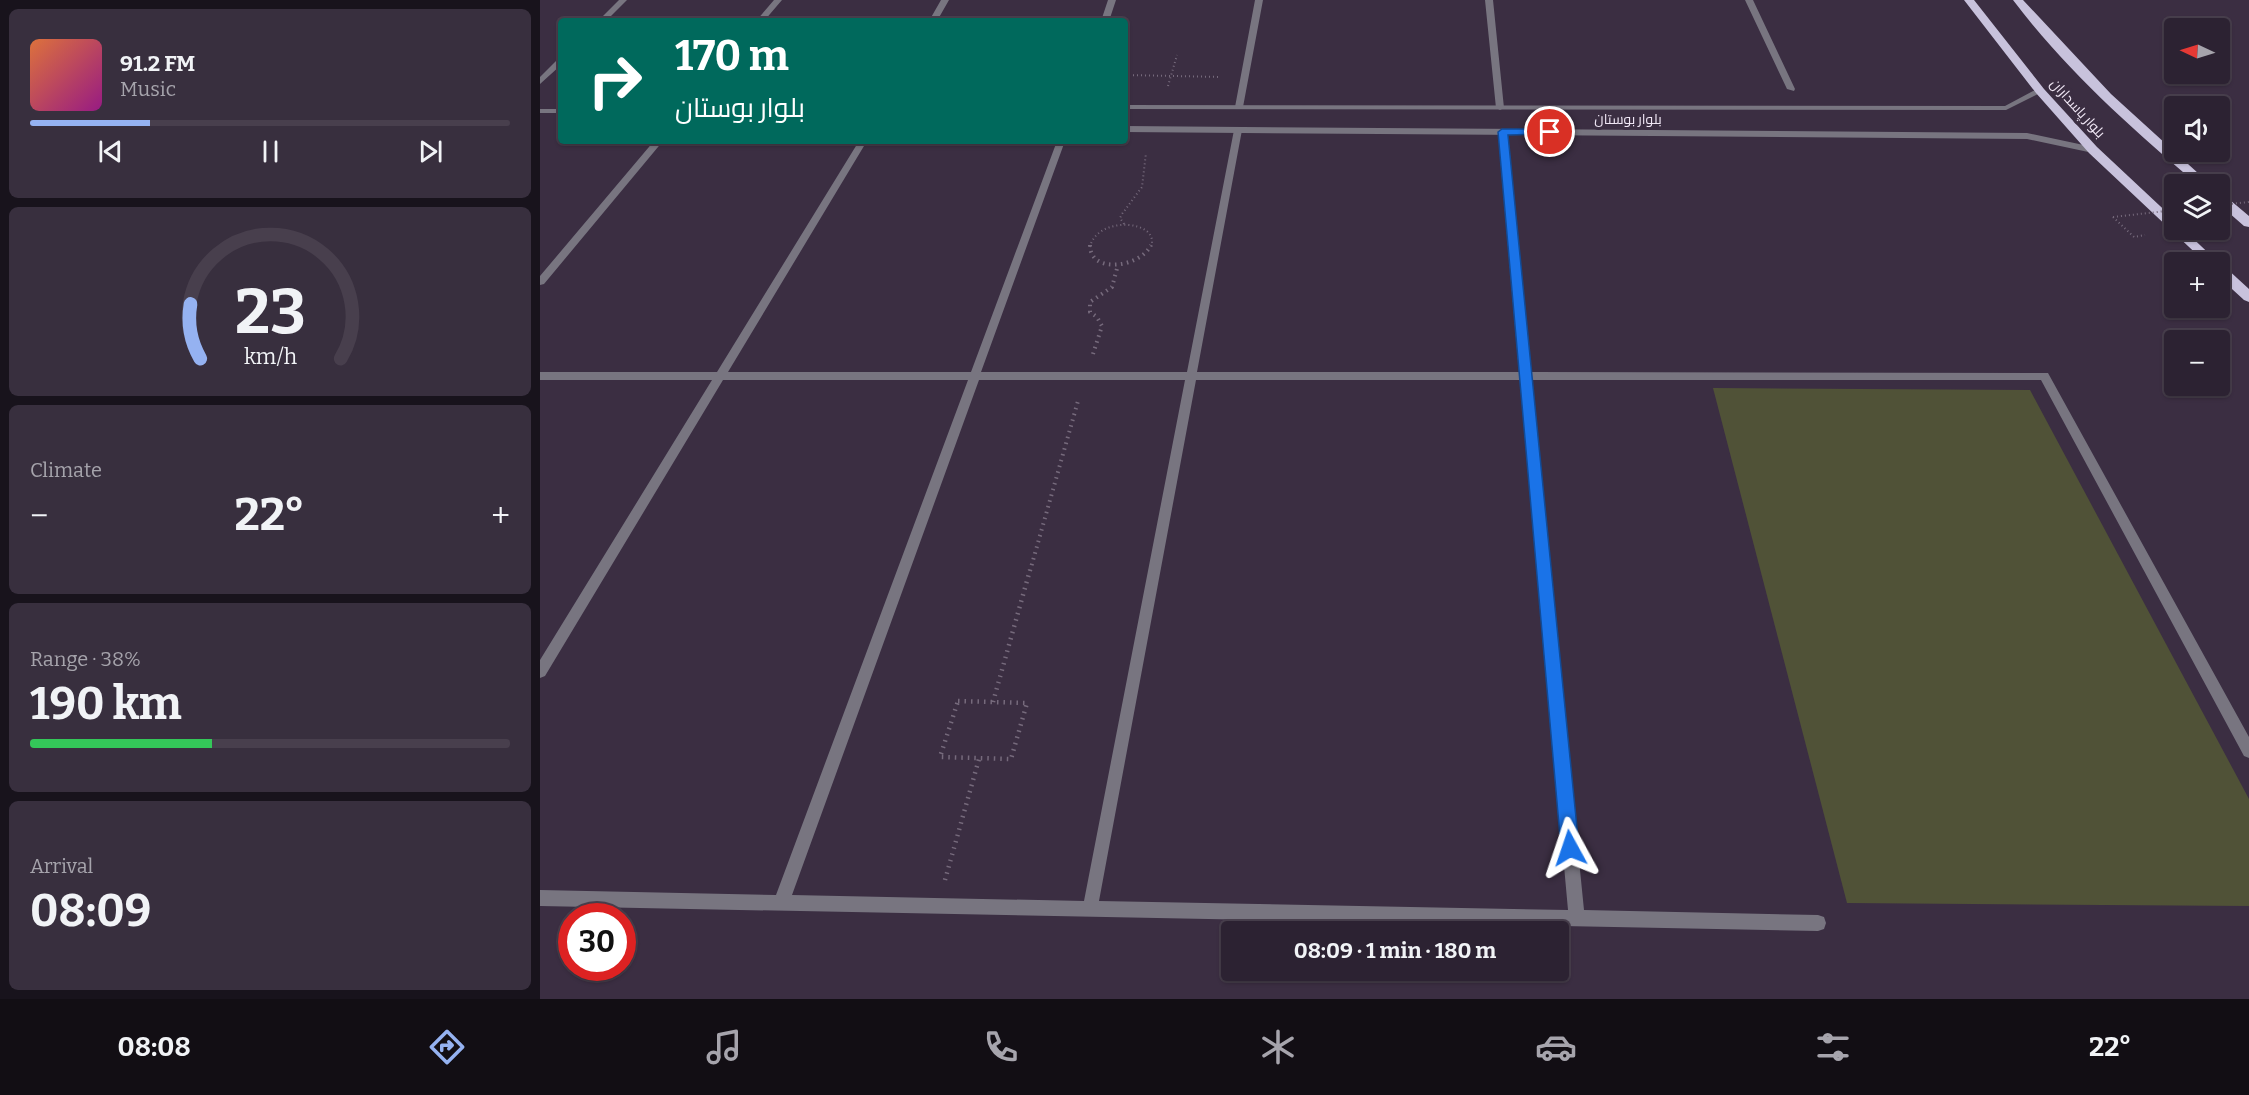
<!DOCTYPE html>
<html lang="en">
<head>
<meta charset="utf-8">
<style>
  :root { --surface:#2c2232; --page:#382f3e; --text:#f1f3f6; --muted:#a6a4ac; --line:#483f4d; --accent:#95b2f1 }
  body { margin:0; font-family:Bitter,Cairo,serif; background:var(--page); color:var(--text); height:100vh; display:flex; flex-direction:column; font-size:22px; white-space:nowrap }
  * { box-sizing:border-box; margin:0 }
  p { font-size:20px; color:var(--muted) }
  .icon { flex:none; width:33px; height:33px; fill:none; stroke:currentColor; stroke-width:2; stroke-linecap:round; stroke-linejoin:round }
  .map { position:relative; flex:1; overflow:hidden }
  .details { display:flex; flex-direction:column; gap:9px; padding:9px; background:#18131c; width:540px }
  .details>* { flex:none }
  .top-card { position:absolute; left:18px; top:18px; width:570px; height:126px; border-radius:6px; box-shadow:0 2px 4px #0004,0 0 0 2px var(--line); background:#00695c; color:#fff; overflow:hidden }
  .needle { width:39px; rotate:274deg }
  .fabs { position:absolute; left:1624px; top:18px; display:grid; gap:12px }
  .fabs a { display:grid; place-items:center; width:66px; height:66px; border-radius:6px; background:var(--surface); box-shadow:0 2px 4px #0004,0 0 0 2px var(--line); font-size:30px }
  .speed { position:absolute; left:18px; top:903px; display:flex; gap:12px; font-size:30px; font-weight:700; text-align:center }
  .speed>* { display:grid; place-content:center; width:78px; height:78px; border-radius:50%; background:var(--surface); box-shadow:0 2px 4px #0004,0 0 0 2px var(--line); line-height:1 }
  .speed .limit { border:9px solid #d22; background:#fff; color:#111 }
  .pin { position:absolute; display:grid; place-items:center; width:51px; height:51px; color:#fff; margin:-26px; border:3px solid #fff; border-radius:50%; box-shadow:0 2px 6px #0007 }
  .me { position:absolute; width:66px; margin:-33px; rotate:355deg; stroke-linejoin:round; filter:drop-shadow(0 0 4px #0008) }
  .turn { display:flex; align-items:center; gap:21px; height:126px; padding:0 18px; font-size:27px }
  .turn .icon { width:78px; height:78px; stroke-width:2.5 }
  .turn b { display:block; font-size:42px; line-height:51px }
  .big { font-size:45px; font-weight:700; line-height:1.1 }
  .details .tile { flex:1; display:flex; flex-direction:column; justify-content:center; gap:9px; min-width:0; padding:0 21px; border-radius:9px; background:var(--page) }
  .details .dial { align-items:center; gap:0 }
  .dial svg { height:156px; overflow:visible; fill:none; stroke:var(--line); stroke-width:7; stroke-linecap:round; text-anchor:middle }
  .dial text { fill:var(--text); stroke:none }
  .song { display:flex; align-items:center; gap:18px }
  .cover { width:72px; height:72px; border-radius:9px; background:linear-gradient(135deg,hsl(20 70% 55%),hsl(310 70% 35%)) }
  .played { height:6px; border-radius:3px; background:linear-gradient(90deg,var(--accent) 25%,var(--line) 25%) }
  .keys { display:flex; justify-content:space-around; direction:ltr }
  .heat { display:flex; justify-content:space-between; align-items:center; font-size:33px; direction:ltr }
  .charge { height:9px; border-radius:4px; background:linear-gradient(90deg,#34c759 38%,var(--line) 0) }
  .trip { position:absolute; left:681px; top:921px; width:348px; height:60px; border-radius:6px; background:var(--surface); box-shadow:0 2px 4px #0004,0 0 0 2px var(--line); font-weight:700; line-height:60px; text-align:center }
  .tab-bar { display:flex; height:96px; justify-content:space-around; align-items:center; background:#120e14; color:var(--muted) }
  .tab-bar .icon { width:42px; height:42px }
  .tab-bar .selected { color:var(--accent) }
  .tab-bar b { font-size:27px; color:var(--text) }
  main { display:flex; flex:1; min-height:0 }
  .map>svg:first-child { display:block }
  .green { fill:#505237 }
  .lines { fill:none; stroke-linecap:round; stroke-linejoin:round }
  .path-far2 { stroke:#766a7c; stroke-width:2; stroke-dasharray:1 3; stroke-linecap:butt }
  .path-far1 { stroke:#766a7c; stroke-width:4; stroke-dasharray:1.5 4.5; stroke-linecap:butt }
  .path { stroke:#766a7c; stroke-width:4.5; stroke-dasharray:1.5 5; stroke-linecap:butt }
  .minor { fill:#787580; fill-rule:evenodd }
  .tertiary { fill:#787580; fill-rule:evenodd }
  .trunk { fill:#c8c2dc; fill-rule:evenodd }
  .path-bridge { stroke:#766a7c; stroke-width:2; stroke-dasharray:1 3; stroke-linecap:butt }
  .route { fill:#1a73e8; stroke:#114b97; stroke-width:1.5 }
  .labels { text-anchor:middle; stroke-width:6; stroke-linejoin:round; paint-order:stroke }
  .far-street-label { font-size:14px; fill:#f0e7f5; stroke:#3b2e42 }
</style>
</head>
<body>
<main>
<section class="details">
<div class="tile">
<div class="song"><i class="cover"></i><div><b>91.2 FM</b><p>Music</p></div></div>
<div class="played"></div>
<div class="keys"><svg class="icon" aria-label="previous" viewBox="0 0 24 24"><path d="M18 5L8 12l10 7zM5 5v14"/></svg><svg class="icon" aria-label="pause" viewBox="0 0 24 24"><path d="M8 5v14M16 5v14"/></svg><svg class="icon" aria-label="next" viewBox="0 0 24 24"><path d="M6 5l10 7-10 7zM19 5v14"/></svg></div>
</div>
<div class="tile dial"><svg viewBox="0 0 100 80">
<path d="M14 69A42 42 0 1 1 86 69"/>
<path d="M14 69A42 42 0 0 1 9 41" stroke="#95b2f1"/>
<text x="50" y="56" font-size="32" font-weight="700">23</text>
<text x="50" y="72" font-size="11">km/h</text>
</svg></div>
<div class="tile"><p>Climate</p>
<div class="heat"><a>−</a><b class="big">22°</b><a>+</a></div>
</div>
<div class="tile"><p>Range · 38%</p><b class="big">190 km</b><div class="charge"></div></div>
<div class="tile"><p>Arrival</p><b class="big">08:09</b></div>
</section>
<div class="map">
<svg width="1709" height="999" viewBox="0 0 1709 999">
  <rect width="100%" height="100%" fill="#3b2e42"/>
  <!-- green -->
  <path class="green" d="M1173,388L1490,390L1709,799V906L1307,903Z"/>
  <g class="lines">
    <!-- path-far2 -->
    <path class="path-far2" d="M585,75L680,77
      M628,86L637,55
      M1573,217L1594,237L1605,235
      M584,224L580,218L582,214L602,187L606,153
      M550,247C557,215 621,220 611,247"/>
    <!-- path-far1 -->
    <path class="path-far1" d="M550,245C550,275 601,267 611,245
      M553,354L562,326L557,317L550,312V302L572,287L578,265
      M490,571L538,401"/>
    <!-- path -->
    <path class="path" d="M418,701L487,703L471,759L400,757Z
      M453,702L490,570
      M405,880L439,759"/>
    <!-- minor -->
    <path class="minor" d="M79,0H87L66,21H58Z
      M234,0H242L224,21H216Z
      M401,0H409L397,21H389Z
      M568,0H576L569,21H561Z
      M715,0H723L703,107L699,109L695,107Z
      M945,0H953L964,108L960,110L956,108Z
      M1205,0H1213L1255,89L1254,91L1247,89Z
      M18,59H21V65L0,84V77Z
      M698,127L702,130L657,372H979L958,132L965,130L990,372L1508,373L1709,737V758L1704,756L1501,380H991L1044,910L1278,915L1284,917L1286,923L1284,929L1278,931L0,906V890L236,895L428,380H183L5,676L0,678V660L172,380H0V372H177L319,141H327L188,372H431L517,141H525L441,372H647L694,130ZM439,380H645L544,901L252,895ZM656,380H980L1028,910L559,901Z
      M114,141H123L4,284L0,285V276Z"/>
    <!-- tertiary -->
    <path class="tertiary" d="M1497,89L1504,91L1466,110L585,109V105L1465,106Z
      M0,109H21V113H0Z
      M585,126L1487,133L1553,147L1557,150L1553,153L1487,139L585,132Z"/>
    <!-- trunk -->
    <path class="trunk" d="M1424,0H1434L1504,89L1557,147L1635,220V230H1644L1678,262H1665L1549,153L1496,93Z
      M1473,0H1483L1571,94L1670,184H1657C1592,129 1525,69 1473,0Z
      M1680,194L1684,195L1709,216V227L1704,226L1680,205Z
      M1680,266L1685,267L1709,289V302L1704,300L1680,278Z"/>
    <!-- path-bridge -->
    <path class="path-bridge" d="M1680,205L1709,202
      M1573,217L1635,210"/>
  </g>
  <!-- route -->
  <path class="route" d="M1010,129L1013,130V134L968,135L1039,848L1036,854L1030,857L1024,854L1021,848L958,132L962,129Z"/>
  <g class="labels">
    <!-- far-street labels -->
    <g class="far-street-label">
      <text transform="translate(1538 108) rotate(48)" y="5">بلوار پاسداران</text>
      <text x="1088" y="124">بلوار بوستان</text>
    </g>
  </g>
</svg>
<div class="fabs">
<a><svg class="needle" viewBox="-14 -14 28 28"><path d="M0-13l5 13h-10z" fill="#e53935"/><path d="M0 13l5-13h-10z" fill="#a6a4ac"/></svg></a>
<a><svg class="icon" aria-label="sound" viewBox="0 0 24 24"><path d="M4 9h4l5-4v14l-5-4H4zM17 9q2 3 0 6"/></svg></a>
<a><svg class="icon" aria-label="layers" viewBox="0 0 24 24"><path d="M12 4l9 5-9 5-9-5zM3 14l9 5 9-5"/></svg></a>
<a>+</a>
<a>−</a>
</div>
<div class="speed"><div class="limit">30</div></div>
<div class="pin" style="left:1010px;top:132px;background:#d93025"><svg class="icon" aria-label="arrive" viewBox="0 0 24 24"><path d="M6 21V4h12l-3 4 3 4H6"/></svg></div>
<svg class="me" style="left:1030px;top:848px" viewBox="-20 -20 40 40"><path d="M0-17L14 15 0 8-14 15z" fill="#1a73e8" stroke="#fff" stroke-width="4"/></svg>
<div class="trip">08:09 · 1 min · 180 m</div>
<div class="top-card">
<div class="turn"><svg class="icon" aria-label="right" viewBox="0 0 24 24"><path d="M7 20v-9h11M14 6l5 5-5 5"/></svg><div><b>170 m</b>بلوار بوستان</div></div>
</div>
</div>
</main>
<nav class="tab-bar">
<b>08:08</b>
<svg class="icon selected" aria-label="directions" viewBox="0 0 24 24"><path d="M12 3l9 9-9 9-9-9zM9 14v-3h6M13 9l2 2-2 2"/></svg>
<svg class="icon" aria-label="music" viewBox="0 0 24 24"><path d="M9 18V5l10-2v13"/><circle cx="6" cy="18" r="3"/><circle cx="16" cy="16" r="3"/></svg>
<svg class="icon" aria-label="phone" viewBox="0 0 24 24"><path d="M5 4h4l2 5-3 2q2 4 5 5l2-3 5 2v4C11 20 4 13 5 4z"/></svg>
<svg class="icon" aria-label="climate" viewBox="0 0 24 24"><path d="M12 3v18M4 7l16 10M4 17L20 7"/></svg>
<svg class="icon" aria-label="car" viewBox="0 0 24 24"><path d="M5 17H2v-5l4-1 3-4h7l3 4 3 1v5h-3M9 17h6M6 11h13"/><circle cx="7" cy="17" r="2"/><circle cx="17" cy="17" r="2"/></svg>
<svg class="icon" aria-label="filters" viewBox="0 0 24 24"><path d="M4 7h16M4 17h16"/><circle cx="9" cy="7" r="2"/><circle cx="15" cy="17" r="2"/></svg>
<b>22°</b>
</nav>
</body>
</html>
